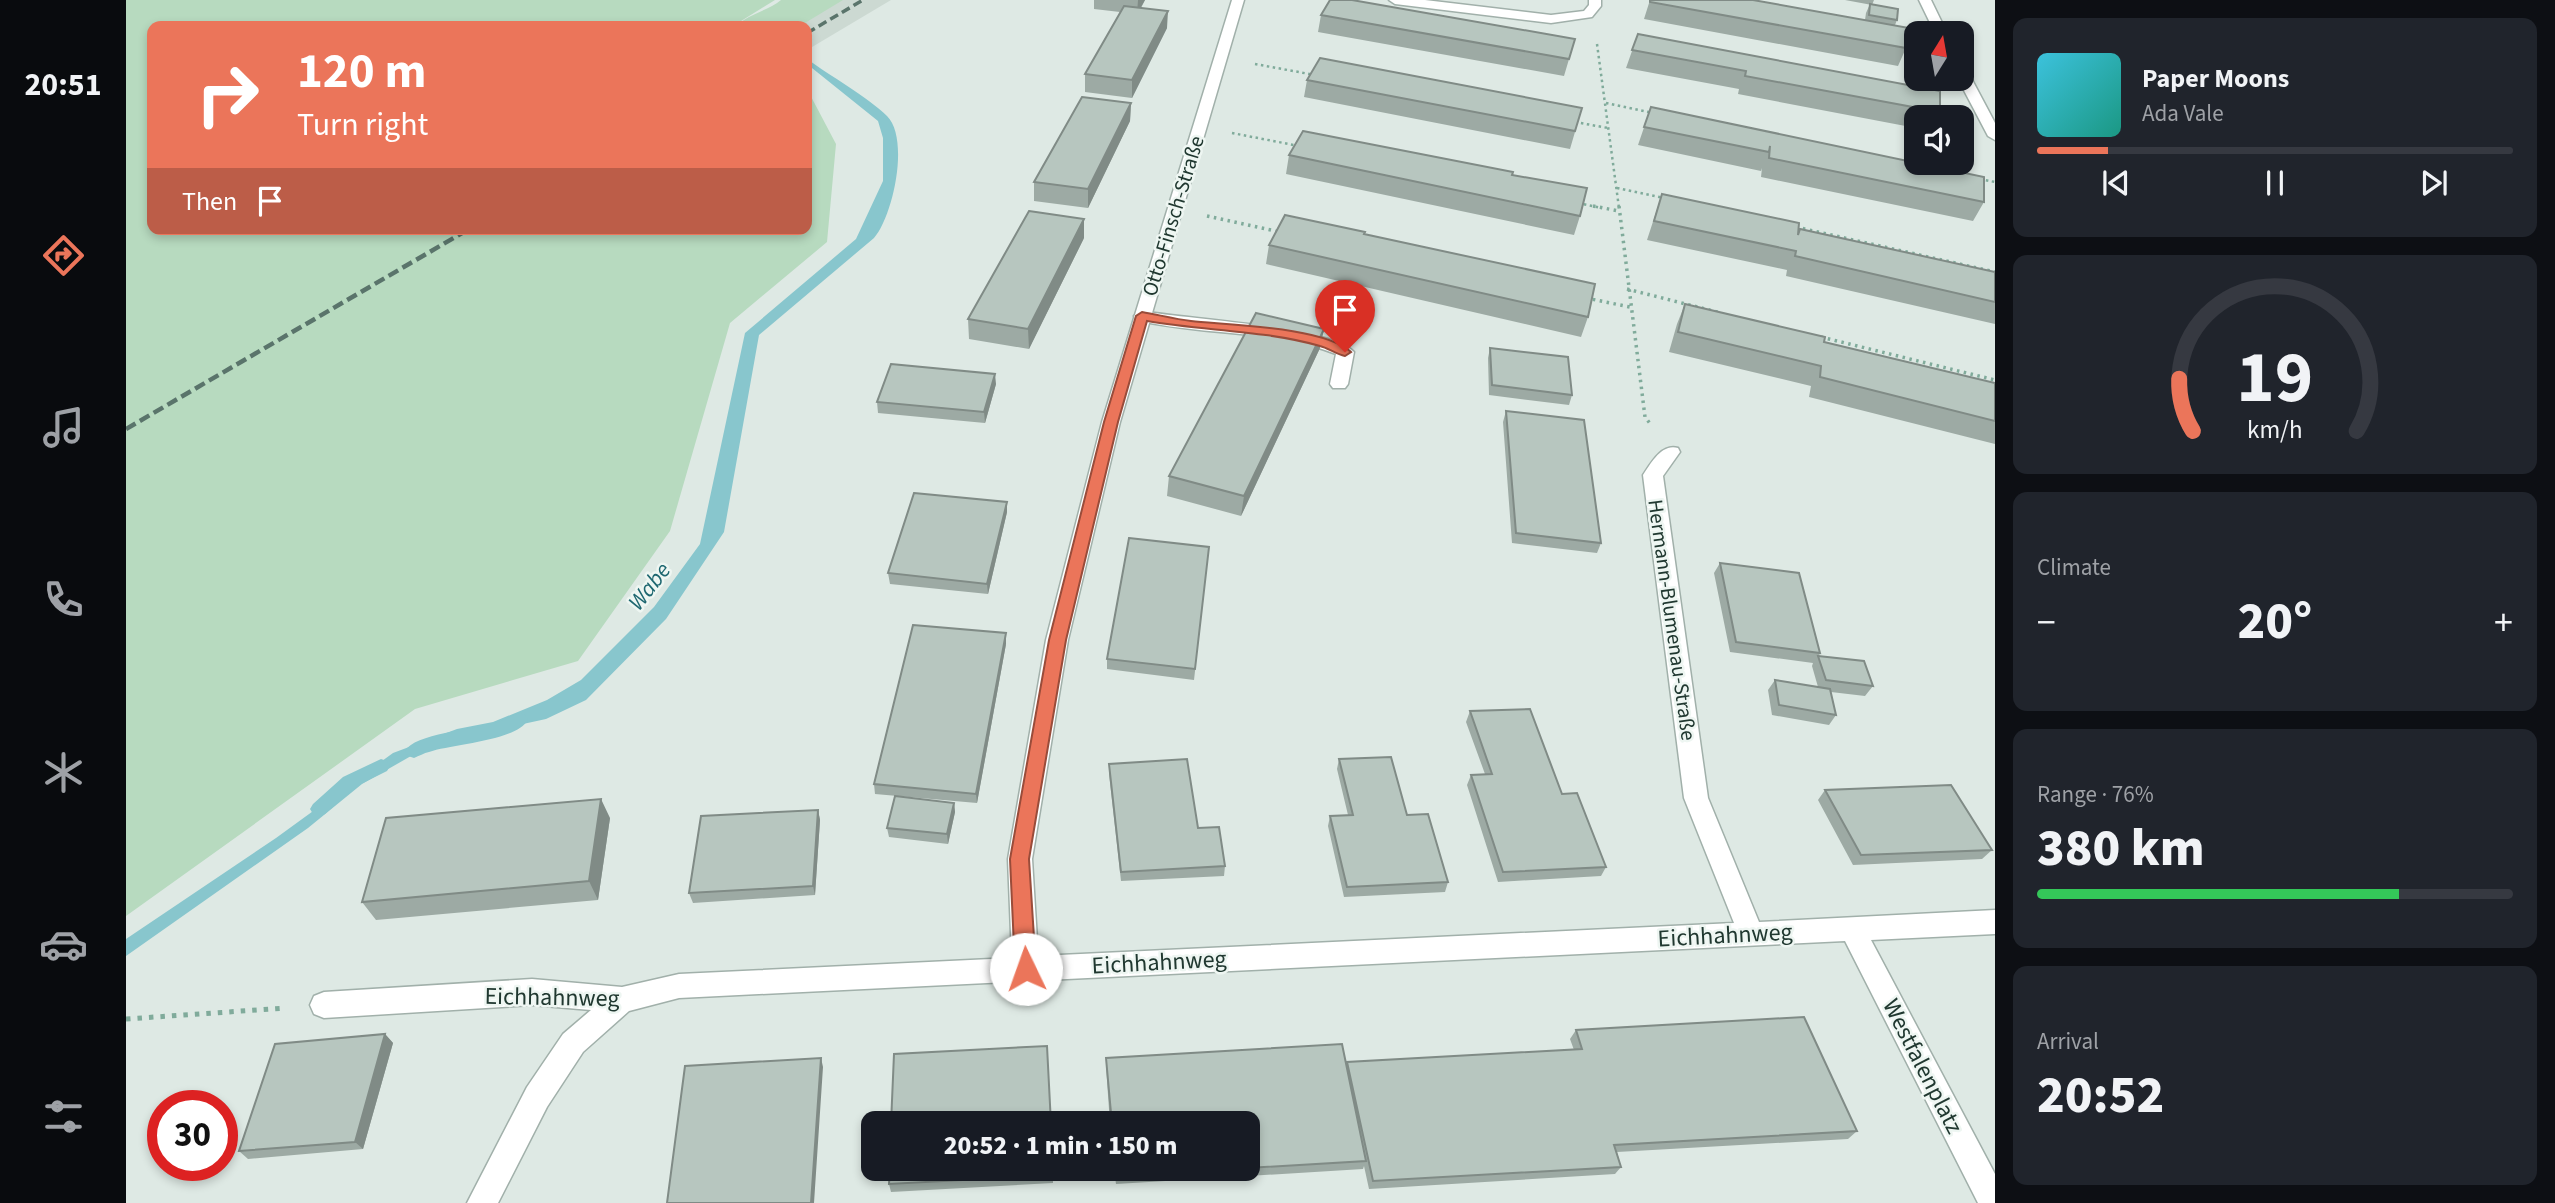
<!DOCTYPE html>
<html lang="en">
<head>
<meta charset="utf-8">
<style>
  :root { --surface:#171b24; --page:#20242c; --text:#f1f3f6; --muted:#9ea1a6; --line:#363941; --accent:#eb755a }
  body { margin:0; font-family:"Source Sans 3",sans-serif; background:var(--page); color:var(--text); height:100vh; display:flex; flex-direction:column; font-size:26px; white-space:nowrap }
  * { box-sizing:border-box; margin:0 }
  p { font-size:23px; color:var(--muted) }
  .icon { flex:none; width:38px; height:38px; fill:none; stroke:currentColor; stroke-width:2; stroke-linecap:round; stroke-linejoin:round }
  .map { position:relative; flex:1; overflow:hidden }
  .drawer { display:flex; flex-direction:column; gap:18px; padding:18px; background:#0d0f14; width:560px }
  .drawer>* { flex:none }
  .guide { position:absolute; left:21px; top:21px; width:665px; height:214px; border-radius:14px; box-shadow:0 4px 10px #0003; background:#eb755a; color:#fff; overflow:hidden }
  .needle { width:46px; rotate:11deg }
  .controls { position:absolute; left:1778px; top:21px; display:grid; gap:14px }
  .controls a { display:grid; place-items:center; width:70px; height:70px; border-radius:14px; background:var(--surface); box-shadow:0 4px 10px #0003; font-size:35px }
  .speed { position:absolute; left:21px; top:1090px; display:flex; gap:14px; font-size:35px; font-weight:700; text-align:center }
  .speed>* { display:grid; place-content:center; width:91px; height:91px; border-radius:50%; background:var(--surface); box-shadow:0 4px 10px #0003; line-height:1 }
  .speed .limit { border:10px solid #d22; background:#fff; color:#111 }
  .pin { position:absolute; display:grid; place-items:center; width:60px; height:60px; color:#fff; margin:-72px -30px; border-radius:50% 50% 50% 0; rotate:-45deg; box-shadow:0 0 7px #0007 }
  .pin .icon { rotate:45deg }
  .me { position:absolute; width:77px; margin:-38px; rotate:357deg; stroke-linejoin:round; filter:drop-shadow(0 0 5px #0008) }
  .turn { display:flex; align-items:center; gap:24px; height:147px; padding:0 35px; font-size:32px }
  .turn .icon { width:91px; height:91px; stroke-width:2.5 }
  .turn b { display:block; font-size:49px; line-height:60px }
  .then { display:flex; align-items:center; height:66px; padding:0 35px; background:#0003; gap:14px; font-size:26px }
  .big { font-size:52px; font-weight:800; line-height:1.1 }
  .drawer .card { flex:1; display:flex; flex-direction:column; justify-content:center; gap:10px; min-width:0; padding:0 24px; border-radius:14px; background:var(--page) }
  .drawer .dial { align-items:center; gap:0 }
  .dial svg { height:182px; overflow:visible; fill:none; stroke:var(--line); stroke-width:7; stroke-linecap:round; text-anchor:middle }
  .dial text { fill:var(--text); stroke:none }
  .song { display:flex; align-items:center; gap:21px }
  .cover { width:84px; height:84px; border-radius:10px; background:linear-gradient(135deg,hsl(190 70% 55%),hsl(170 70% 35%)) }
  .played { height:7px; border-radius:4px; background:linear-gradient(90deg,var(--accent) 15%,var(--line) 15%) }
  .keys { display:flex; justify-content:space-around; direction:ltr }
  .heat { display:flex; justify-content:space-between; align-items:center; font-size:38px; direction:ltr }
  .charge { height:10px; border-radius:5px; background:linear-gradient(90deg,#34c759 76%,var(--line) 0) }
  .trip { position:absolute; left:735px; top:1111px; width:399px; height:70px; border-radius:14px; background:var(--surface); box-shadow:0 4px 10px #0003; font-weight:800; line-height:70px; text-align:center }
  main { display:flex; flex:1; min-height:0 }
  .tabs { display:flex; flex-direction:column; width:126px; justify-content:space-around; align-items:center; background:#090b0e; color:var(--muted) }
  .tabs .icon { width:49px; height:49px }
  .tabs .selected { color:var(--accent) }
  .tabs b { font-size:32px; color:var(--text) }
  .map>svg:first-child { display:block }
  .built { fill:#ccd9d2 }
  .green { fill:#b7dabf }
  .water { fill:#88c6cd }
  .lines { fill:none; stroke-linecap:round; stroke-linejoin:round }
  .stream { fill:#88c6cd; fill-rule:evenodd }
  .lane-casing { stroke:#a1b0aa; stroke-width:3 }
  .street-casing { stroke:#a1b0aa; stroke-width:3 }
  .path-far2 { stroke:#80ab9b; stroke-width:2.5; stroke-dasharray:2.5 3.5; stroke-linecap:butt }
  .path-far1 { stroke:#80ab9b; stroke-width:3.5; stroke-dasharray:2.5 4.5; stroke-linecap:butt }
  .path { stroke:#80ab9b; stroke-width:5; stroke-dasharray:4.5 7; stroke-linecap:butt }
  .lane { fill:#fff; fill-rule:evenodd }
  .street { fill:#fff; fill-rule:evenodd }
  .rail-far1 { stroke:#5a746b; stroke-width:3.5; stroke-dasharray:9 4.5; stroke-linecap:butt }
  .rail { stroke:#5a746b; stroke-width:4.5; stroke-dasharray:11 5; stroke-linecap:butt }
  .wall { fill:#9daaa4 }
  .shaded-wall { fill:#808b86 }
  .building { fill:#b7c6bf; stroke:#808b86; stroke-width:2 }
  .route { fill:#eb755a; stroke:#994c3a; stroke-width:2 }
  .labels { text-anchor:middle; stroke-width:5; stroke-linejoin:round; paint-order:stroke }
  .street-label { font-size:21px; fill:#203830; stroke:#eef6f2 }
  .water-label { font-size:23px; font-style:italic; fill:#1e6770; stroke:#eef6f2 }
  .near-street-label { font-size:24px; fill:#203830; stroke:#eef6f2 }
</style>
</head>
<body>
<main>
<nav class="tabs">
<b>20:51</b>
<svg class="icon selected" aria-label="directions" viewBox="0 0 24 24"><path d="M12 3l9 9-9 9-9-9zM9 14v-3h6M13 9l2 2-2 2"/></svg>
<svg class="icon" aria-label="music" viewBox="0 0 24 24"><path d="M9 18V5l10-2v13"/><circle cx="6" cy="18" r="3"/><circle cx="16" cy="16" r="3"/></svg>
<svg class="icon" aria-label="phone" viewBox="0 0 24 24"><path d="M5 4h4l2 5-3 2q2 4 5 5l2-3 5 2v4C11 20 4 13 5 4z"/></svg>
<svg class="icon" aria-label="climate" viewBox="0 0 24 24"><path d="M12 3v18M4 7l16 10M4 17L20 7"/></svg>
<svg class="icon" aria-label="car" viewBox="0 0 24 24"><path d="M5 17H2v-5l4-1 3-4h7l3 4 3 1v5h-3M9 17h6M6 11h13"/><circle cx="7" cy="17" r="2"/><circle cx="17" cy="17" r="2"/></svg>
<svg class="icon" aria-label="filters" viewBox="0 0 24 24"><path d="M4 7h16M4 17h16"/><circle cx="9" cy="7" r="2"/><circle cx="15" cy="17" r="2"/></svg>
</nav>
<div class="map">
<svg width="1869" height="1203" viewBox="0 0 1869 1203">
  <rect width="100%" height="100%" fill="#dee9e4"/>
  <!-- built -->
  <path class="built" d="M698,0H765L681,50V26H650Z"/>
  <!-- green -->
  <path class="green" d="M0,0H649L607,26H26V229H681V89L710,144L701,242L604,323L544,531L452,661L289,709L0,916Z
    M655,0H717L674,26H611C621,14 642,11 655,0Z"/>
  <!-- water -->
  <path class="water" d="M681,59C703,75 743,98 761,116C784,139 767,216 748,238L633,335L598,532L540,619L460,700L420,719L306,744L236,784L182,828L0,956V939L150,838L267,753L331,729L367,722L421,700L455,680L528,607L574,544L619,333L730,239L757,181V138L752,121L681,64Z"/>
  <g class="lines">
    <!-- stream -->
    <path class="stream" d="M393,713L399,715L402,720C390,741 326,744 303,752C298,753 293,756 288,758L282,756L279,751C288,734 348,729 367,724C376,722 384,716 393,713Z
      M255,759L261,761L264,766L261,771L229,787L199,814L193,817L187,814L184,809L187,804L217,777Z"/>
    <!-- lane casing -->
    <g class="lane-casing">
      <path id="lane" d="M1016,311C1057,319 1205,326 1228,352L1222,384L1219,388H1207L1204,384L1210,354C1146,329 1076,336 1010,320L1008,316Z"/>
    </g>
    <!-- street casing -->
    <g class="street-casing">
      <path id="street" d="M1106,0H1118L994,422L942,640L906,859L912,956L1608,923L1558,798L1517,475C1525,463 1536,443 1552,448L1554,452L1537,476L1582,798L1633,922L1869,910V934L1745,940L1869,1174V1203H1852L1719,941L553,998L503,1011L457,1052L421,1107L372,1203H341L401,1087L437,1034L465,1010L406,1005L198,1018L188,1014L184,1005L188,996L198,992L406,979L496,987L553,974L886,958L882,859L920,640L976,422Z
        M1263,0H1299L1425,15L1458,11L1463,5V0H1475V6L1466,17L1425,23L1269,4Z
        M1793,0H1805L1821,33H1809Z
        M1836,70L1843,74L1869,123V140L1862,136L1832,79H1836Z"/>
    </g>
    <!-- path-far2 -->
    <path class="path-far2" d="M1471,44L1493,208
      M1129,64L1189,75
      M1480,103L1527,113
      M1449,122L1482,128
      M1106,133L1173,146
      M1854,179L1869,182
      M1491,188L1538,198
      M1452,203L1476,208"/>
    <!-- path-far1 -->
    <path class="path-far1" d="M1467,206L1493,211
      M1493,206L1519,417L1526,426
      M1081,216L1154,232
      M1670,227L1869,272
      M1501,289L1595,313
      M1460,298L1504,307
      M1695,337L1869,380"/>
    <!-- path -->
    <path class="path" d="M0,1019L160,1008"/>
    <!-- lane -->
    <use href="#lane" class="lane"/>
    <!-- street -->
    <use href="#street" class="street"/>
    <!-- rail-far1 -->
    <path class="rail-far1" d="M681,33L737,0"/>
    <!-- rail -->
    <path class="rail" d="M0,429L343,229"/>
  </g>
  <!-- wall -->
  <path class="wall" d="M968,0H1019L1015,8L1041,28L1006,98L959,92V74L994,12L968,9Z
    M1524,0L1739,20L1740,13L1744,4L1771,20L1769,25L1780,48L1772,66L1518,19Z
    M1719,0H1748L1746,5Z
    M1195,15L1449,39L1438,76L1192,32Z
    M1512,34L1814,112L1811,117H1790V128L1612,94L1613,89L1500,68Z
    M1181,80L1456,108L1444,149L1178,97Z
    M1005,103L1004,121L962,208L908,201V182Z
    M1525,107L1858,202L1847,221L1635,177L1636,168L1635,171L1512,145Z
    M1163,155L1386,175L1454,216L1448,235L1160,174Z
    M1536,194L1672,234L1869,272V324L1660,276L1661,270L1521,240Z
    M1238,234L1462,317L1455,337L1140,264L1143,245Z
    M958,238L903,349L843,339L842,319Z
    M1559,304L1698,342L1869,383V444L1683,397L1685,386L1543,352L1551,324Z
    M1194,348L1115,516L1041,496L1043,476Z
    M1364,348L1446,395L1443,405L1363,395L1362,358Z
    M870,384L859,423L752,413L751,402Z
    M1380,411L1475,543L1471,553L1386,543L1377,422Z
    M881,502V512L862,594L764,584L762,573Z
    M1083,547L1068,680L981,669V659Z
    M1594,563L1694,653L1693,656L1747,686L1739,696L1705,692L1710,715L1703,725L1646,715L1642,690L1649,680L1692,687L1686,666L1687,663L1604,652L1588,573Z
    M880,644L851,803L749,794L748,784Z
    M1344,711L1436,794L1480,867L1475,876L1372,882L1341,785L1345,775L1359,774L1340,722Z
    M1213,759L1281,815L1322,882L1319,892L1218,897L1202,826L1204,816L1222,815L1211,769Z
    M983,764L1072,828L1099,866L1098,876L995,881L983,774Z
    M1699,790L1866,850L1856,859L1727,865L1692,800Z
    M828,803L829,812L822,844L763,837L761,828Z
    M692,810L694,820L689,895L567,903L563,893Z
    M484,818L472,900L250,920L236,902Z
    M1450,1030L1731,1131L1722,1139L1491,1152L1495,1167L1489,1174L1243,1189L1238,1166L1237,1169L990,1184L988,1169H1122V1124H984L980,1066V1058L1220,1065L1221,1062L1448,1050L1444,1039Z
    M259,1034L267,1043L237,1149L122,1159L113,1151Z
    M927,1169V1183L765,1192L763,1184Z"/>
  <!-- shaded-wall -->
  <path class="shaded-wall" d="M1012,0H1019L1011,14Z
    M1042,11L1041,28L1006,98V80Z
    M1005,103L1004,121L962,208V189Z
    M958,219V238L903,349L902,329Z
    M1198,329L1194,348L1115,516L1118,496Z
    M869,374L870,384L859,423L858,412Z
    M881,502V512L862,594L861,584Z
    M880,633V644L851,803L850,794Z
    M475,799L484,818L472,900L463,881Z
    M828,803L829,812L822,844L821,834Z
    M692,810L694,820L689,895L687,886Z
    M259,1034L267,1043L237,1149L229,1142Z
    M695,1058L697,1067L688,1203H685Z"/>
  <!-- building -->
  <path class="building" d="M1204,0H1226L1449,39L1443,59L1195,15Z
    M1524,0H1627L1783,28L1780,48L1524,2Z
    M1744,4L1772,9L1771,20L1743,15Z
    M998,6L1042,11L1006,80L959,74Z
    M1512,34L1814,91V112L1619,76L1620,71L1506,50Z
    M1194,58L1456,108L1449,131L1181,80Z
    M956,97L1005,103L962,189L908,182Z
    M1525,107L1858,177V202L1643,158L1644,146L1643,152L1518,127Z
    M1177,131L1387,172L1386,175L1461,188L1454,216L1163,155Z
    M1536,194L1673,223L1672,235L1674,229L1869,272V302L1669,256L1670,251L1528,221Z
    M903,211L958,219L902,329L842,319Z
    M1159,215L1239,232L1238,234L1469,284L1462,317L1143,245Z
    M1559,304L1699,337L1698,342L1869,383V421L1694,377L1695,366L1552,332Z
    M1130,313L1198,329L1118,496L1043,476Z
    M1364,348L1442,357L1446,395L1366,385Z
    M765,364L869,374L858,412L751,402Z
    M1380,411L1458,420L1475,543L1390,533Z
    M788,493L881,502L861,584L762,573Z
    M1003,538L1083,547L1069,669L981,659Z
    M1594,563L1673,573L1694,653L1610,642Z
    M787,625L880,633L850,794L748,784Z
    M1692,656L1738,661L1747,686L1700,680Z
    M1649,680L1704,689L1710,715L1653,705Z
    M1404,709L1436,794L1451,793L1480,867L1377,872L1345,775L1366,774L1344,711Z
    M1265,757L1281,815L1302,814L1322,882L1221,887L1204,816L1227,815L1213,759Z
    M1061,759L1072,828L1093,827L1099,866L995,872L983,764Z
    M1825,785L1866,850L1735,855L1699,790Z
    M769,796L828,803L821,834L761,828Z
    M475,799L463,881L236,902L260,818Z
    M692,810L687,886L563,893L575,816Z
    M1678,1017L1731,1131L1488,1145L1495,1167L1247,1181L1221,1062L1456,1049L1450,1030Z
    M259,1034L229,1142L113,1151L149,1044Z
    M1216,1044L1240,1161L1122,1168V1124H986L980,1058Z
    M921,1046L925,1124H765L768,1054Z
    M695,1058L685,1203H541L559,1066Z
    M764,1169H927V1175L763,1184Z
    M990,1169H1110L990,1176Z"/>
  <!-- route -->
  <path class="route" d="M1016,312C1033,315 1049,319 1065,321C1103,325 1199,327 1225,352L1219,356C1210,354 1202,348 1194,346C1138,330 1078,331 1021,321L992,422L940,640L903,859L910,969L907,975L900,978L892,975L889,969L884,859L923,640L978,422L1010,316Z"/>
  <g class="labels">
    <!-- street labels -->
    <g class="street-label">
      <text transform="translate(1047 216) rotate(-73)" y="7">Otto-Finsch-Straße</text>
      <text transform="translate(1546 620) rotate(82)" y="7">Hermann-Blumenau-Straße</text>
    </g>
    <!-- water labels -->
    <g class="water-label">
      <text transform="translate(523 586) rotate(-52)" y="8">Wabe</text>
    </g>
    <!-- near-street labels -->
    <g class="near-street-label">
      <text transform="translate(1599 935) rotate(-3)" y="8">Eichhahnweg</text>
      <text transform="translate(1033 962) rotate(-3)" y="8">Eichhahnweg</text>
      <text transform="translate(426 997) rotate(1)" y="8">Eichhahnweg</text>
      <text transform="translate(1797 1066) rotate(63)" y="8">Westfalenplatz</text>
    </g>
  </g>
</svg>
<div class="controls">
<a><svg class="needle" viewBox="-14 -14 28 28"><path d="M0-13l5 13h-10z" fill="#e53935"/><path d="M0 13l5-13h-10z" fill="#9ea1a6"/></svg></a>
<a><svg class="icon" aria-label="sound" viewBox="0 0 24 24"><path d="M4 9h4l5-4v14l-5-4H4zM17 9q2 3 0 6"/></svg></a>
</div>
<div class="speed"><div class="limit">30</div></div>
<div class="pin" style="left:1219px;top:352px;background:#d93025"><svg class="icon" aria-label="arrive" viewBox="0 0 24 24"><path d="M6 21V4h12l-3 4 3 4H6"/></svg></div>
<svg class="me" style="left:900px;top:969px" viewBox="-20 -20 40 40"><circle r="19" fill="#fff"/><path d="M0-13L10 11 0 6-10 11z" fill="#eb755a"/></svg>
<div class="trip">20:52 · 1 min · 150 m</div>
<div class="guide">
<div class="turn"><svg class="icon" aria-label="right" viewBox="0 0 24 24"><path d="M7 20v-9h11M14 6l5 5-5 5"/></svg><div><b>120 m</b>Turn right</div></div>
<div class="then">Then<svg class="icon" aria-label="arrive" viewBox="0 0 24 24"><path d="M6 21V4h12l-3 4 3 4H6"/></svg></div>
</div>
</div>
<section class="drawer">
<div class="card">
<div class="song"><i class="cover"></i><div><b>Paper Moons</b><p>Ada Vale</p></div></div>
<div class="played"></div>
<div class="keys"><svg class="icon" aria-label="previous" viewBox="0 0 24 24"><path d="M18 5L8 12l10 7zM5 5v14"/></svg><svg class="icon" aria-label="pause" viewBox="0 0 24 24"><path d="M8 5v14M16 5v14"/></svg><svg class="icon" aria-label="next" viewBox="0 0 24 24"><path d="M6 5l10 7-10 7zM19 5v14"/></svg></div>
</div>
<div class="card dial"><svg viewBox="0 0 100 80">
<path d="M14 69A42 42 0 1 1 86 69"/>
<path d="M14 69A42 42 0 0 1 8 46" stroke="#eb755a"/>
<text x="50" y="56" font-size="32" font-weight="700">19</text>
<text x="50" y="72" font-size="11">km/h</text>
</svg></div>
<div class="card"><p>Climate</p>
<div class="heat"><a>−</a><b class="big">20°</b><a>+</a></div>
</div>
<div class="card"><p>Range · 76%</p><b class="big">380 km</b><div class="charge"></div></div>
<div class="card"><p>Arrival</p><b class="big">20:52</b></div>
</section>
</main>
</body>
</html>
